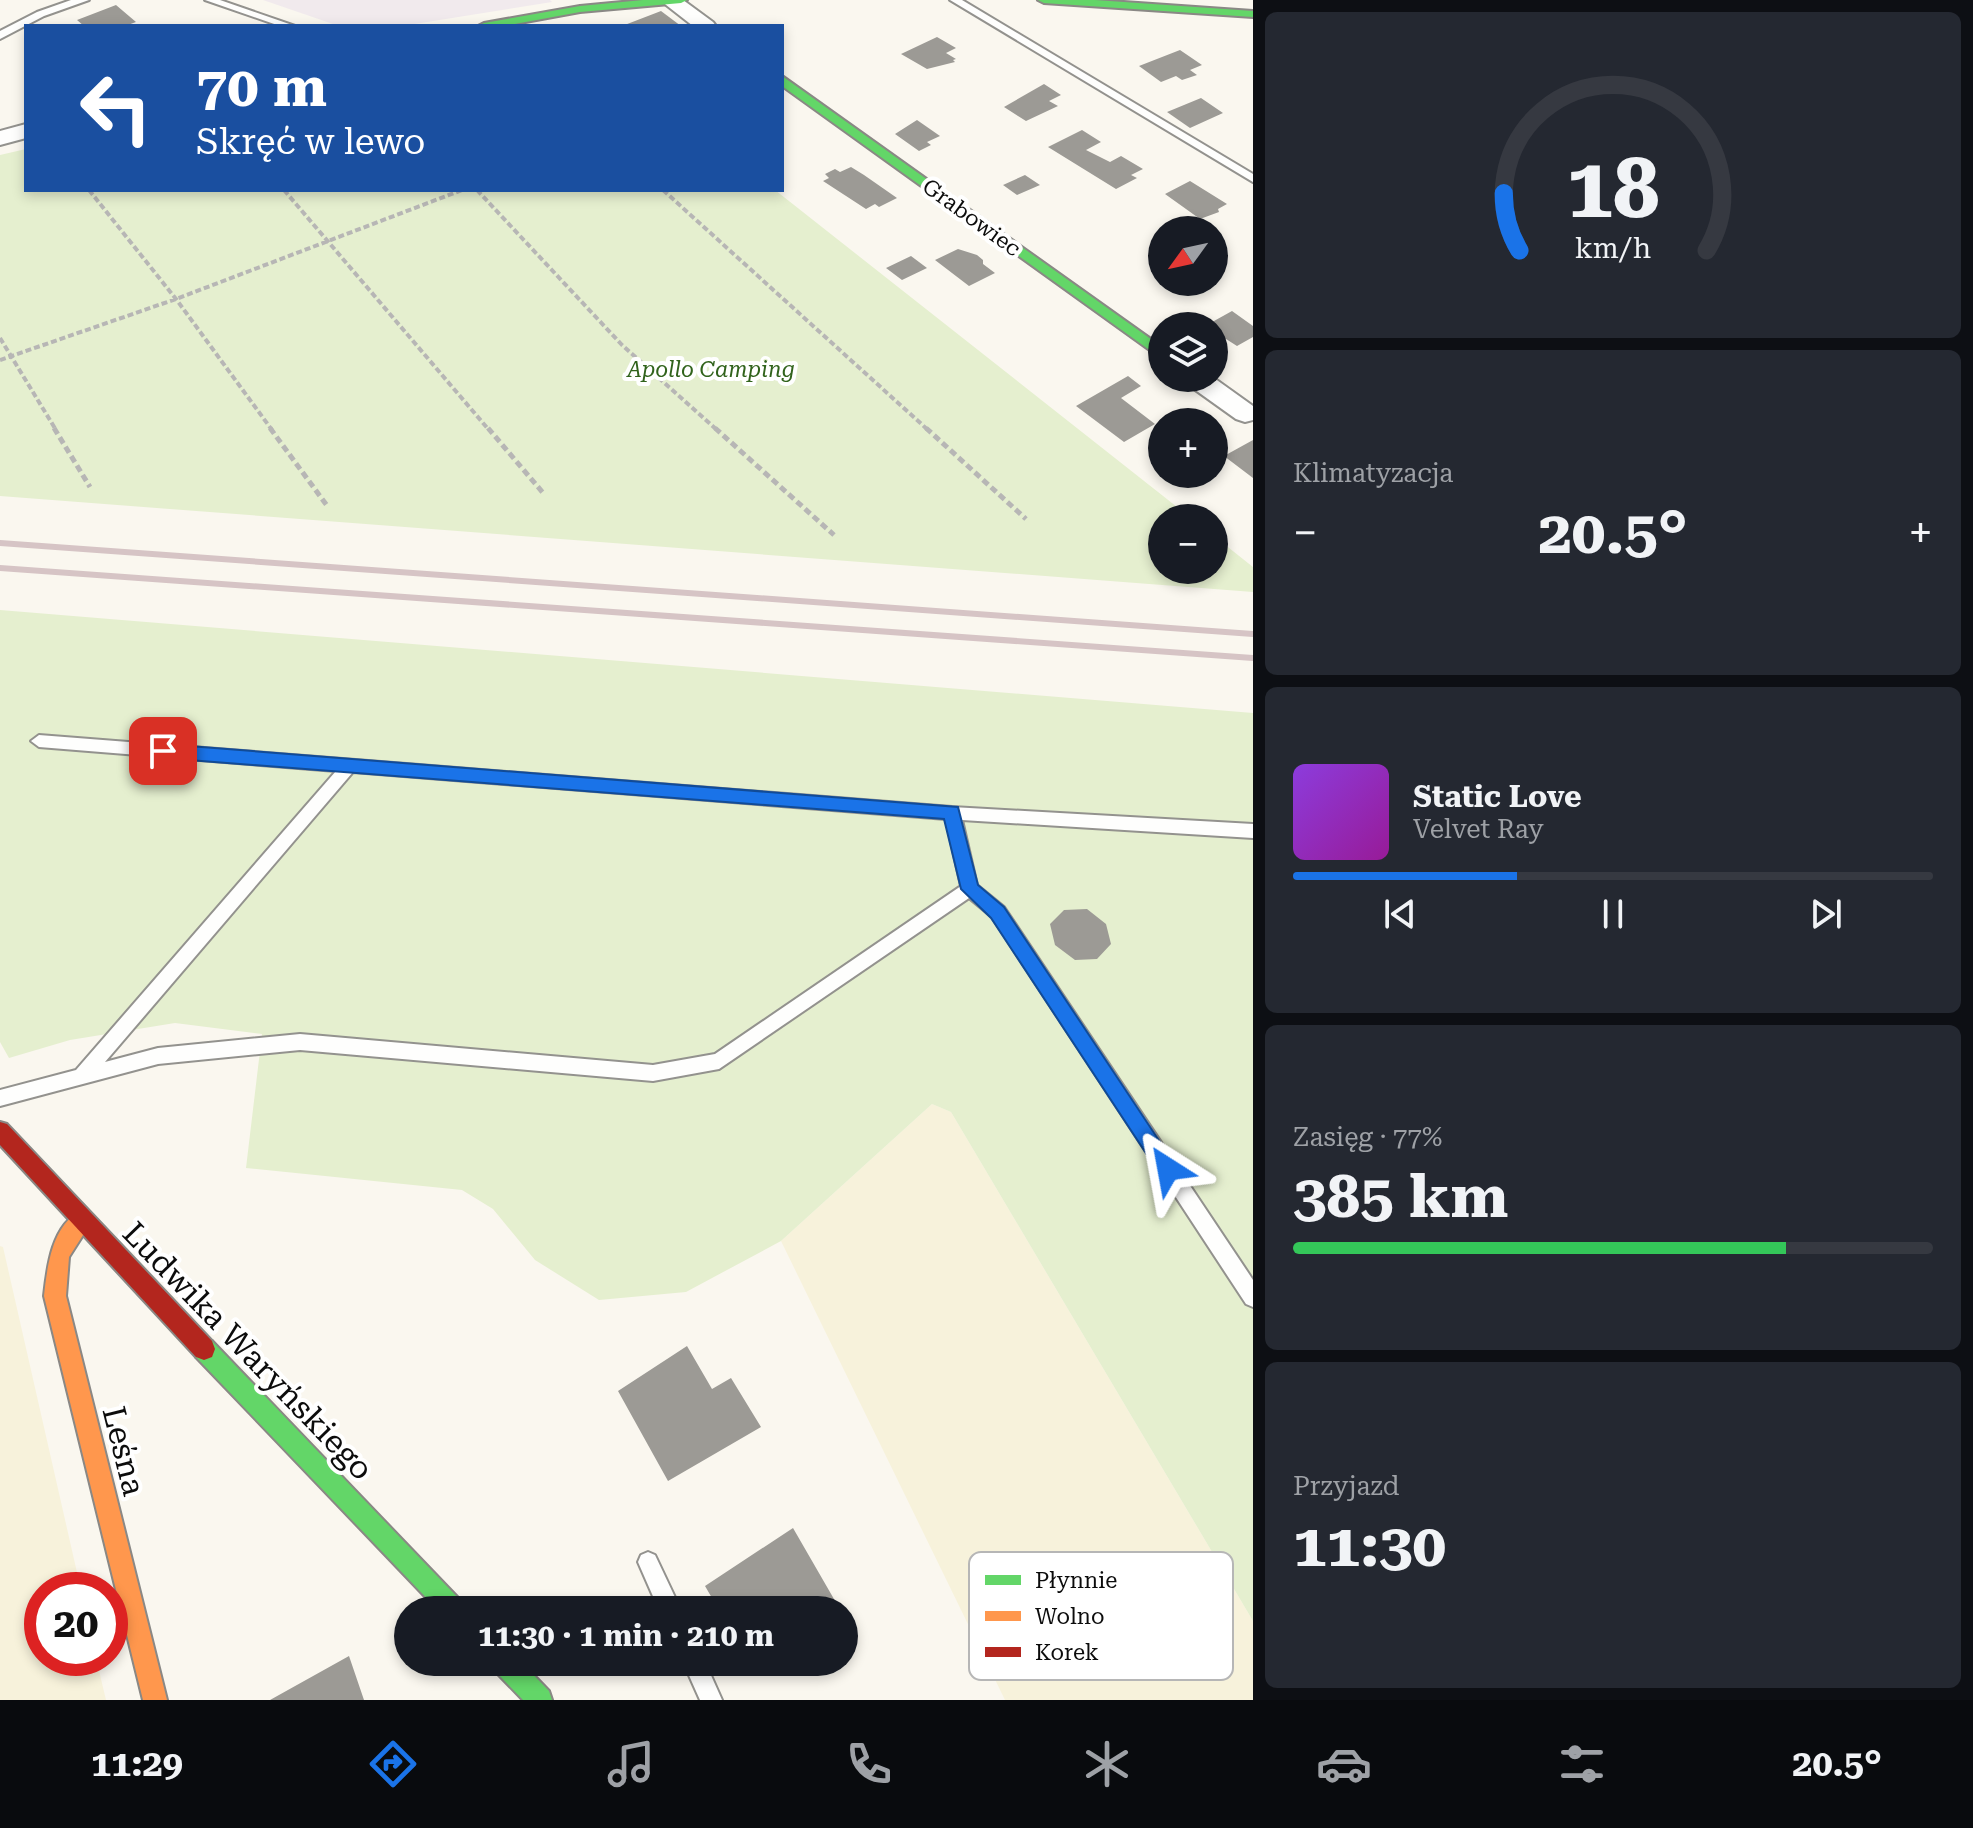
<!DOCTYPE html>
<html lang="pl">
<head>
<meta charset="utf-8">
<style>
  :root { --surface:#171b24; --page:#242831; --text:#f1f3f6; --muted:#9ea1a6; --line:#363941; --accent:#1a73e8 }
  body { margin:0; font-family:"Roboto Serif",serif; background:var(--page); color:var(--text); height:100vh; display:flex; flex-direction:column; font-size:30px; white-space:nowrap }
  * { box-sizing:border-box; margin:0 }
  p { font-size:26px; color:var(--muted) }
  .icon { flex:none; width:44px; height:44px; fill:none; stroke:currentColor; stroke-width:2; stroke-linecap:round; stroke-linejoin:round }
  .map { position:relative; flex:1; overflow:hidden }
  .panel { display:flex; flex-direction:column; gap:12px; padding:12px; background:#0d0f14; width:720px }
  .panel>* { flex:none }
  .top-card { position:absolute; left:24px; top:24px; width:760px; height:168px; border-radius:0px; box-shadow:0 4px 12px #0003; background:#1a4fa0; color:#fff; overflow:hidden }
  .needle { width:52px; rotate:237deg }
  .buttons { position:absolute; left:1148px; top:216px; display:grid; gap:16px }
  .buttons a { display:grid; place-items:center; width:80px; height:80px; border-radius:50%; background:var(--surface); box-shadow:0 4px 12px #0003; font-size:40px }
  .speed { position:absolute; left:24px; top:1572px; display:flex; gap:16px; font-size:40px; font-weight:700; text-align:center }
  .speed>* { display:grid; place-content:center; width:104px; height:104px; border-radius:50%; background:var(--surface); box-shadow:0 4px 12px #0003; line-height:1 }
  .speed .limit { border:12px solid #d22; background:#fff; color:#111 }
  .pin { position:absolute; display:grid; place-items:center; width:68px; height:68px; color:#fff; margin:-34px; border-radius:16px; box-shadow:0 4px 12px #0006 }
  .me { position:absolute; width:88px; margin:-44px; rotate:326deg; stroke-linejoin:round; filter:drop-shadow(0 0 6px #0008) }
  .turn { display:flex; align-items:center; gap:28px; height:168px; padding:0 40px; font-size:36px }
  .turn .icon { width:104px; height:104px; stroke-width:2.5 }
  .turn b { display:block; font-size:56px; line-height:68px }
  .big { font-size:60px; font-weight:700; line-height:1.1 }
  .panel .card { flex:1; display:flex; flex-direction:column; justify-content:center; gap:12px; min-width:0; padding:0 28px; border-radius:12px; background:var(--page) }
  .panel .dial { align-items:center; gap:0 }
  .dial svg { height:208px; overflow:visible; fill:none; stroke:var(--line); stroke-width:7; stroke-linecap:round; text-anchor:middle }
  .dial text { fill:var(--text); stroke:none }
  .song { display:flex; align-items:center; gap:24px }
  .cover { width:96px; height:96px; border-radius:12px; background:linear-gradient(135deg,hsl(270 70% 55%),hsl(300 70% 35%)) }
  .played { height:8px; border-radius:4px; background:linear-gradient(90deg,var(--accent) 35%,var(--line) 35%) }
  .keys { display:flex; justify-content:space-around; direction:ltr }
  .heat { display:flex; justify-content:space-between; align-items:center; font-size:44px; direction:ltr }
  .charge { height:12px; border-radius:6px; background:linear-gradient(90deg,#34c759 77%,var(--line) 0) }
  .trip { position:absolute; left:394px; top:1596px; width:464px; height:80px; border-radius:40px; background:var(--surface); box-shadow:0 4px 12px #0003; font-weight:700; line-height:80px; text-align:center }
  .menu { display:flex; height:128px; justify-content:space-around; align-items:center; background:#090b0e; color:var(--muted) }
  .menu .icon { width:56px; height:56px }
  .menu .active { color:var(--accent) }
  .menu b { font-size:36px; color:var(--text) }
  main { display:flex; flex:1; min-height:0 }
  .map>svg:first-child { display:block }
  .industrial { fill:#f1eaed }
  .farmland { fill:#f7f2db }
  .green { fill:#e5efcf }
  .building { fill:#9c9a95 }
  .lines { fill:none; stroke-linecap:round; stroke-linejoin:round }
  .lane-casing { stroke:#93928e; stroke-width:4 }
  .street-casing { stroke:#93928e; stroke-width:4 }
  .fast-casing { stroke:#8a8885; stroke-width:4 }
  .slow-casing { stroke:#8a8885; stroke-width:4 }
  .jam-casing { stroke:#8a8885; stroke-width:4 }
  .path-far1 { stroke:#b7b6b5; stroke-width:4; stroke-dasharray:6 3; stroke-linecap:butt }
  .path { stroke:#b7b6b5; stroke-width:5; stroke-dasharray:7 4; stroke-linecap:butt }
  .lane { fill:#fefefd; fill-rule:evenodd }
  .street { fill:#fefefd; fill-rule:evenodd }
  .fast { fill:#63d668; fill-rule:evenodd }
  .slow { fill:#ff974d; fill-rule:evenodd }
  .jam { fill:#b3261e; fill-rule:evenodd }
  .rail { stroke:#d6c4c5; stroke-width:6 }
  .route { fill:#1a73e8; stroke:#114b97; stroke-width:2 }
  .labels { text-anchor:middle; stroke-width:8; stroke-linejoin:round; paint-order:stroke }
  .far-street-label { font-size:22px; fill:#0c0c0c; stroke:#fff }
  .far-park-label { font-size:22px; font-style:italic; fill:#31631c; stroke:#fff }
  .near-street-label { font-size:32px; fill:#0c0c0c; stroke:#fff }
  .key { fill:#fff; stroke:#b6b6b6; stroke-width:2 }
  .key-label { font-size:22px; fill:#0c0c0c }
</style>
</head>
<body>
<main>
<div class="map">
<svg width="1253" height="1700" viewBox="0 0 1253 1700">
  <rect width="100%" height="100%" fill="#faf7ef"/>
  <!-- industrial -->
  <path class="industrial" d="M263,0H550L552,2L402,26H360L333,24Z"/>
  <!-- farmland -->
  <path class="farmland" d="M932,1104L951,1112L1253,1621V1700H1005L781,1241Z
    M0,1246L3,1247L81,1590H42V1658H96L106,1700H0Z"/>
  <!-- green -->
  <path class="green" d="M26,149V190H775L1191,518H1162V570H1214V536L1253,567V592L0,496V155Z
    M0,610L1253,713V1621L951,1112L932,1104L781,1241L686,1292L599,1300L535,1260L493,1209L462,1190L246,1168L262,1034L175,1023L70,1040L9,1058L0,1042Z"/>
  <!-- building -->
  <path class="building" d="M116,5L136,22L125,26H84L77,20Z
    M661,11L681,26H622Z
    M937,37L956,48L946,53L956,59L953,60L955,62L927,69L901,54Z
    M1180,50L1202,65L1190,70L1197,75L1182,80L1176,76L1161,82L1139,66Z
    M1044,84L1061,95L1049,101L1058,106L1026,121L1004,107Z
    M1201,98L1223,113L1190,128L1167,112Z
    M917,120L940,136L927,142L931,145L919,151L895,134Z
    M1082,130L1101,142L1086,150L1110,162L1121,156L1143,169L1131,175L1137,178L1116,189L1048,147Z
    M851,167L864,175L897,198L879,207L875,204L866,209L823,181L829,178L825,174L835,169L840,172Z
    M1025,175L1040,185L1017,195L1003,185Z
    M1190,181L1227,204L1218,209L1219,212L1200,219L1165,194Z
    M958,249L977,255L983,260V264L995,273L969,286L935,260Z
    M911,256L927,268L902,280L886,268Z
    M1232,311L1253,326V337L1237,346L1226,339L1220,342L1214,338L1217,332L1214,326H1205Z
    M1128,376L1141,386L1121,398L1155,424L1124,442L1076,406Z
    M1253,440V478L1224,456Z
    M1087,909L1106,924L1111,944L1097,959L1075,960L1055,945L1050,924L1064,910Z
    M687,1346L712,1389L731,1378L761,1427L668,1481L618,1391Z
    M793,1528L838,1606L832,1610H719L705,1586Z
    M349,1656L364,1700H270Z"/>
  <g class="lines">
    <!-- lane casing -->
    <g class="lane-casing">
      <path id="lane" d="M71,0H89L44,16L0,39V31L37,12Z
        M205,0H220L295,26H280Z
        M950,0H962L1253,174V182Z
        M39,735L952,807L1253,824V838L962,820L977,885L1004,907L1253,1280V1307L1246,1304L992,917L969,898L719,1069L653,1081L300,1050L158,1064L0,1106V1090L76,1070L336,771L39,747L31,741ZM353,772L946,819L961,886L715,1054L653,1065L300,1034L158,1048L105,1062Z
        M648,1552L655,1555L681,1610H659L638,1562L641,1555Z
        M683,1662H705L722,1700H700Z"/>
    </g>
    <!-- street casing -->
    <g class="street-casing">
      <path id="street" d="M683,0L713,22L716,26H693L661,1Z
        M26,124V138L0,145V131Z
        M1183,378H1214L1253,406V420L1245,422L1236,419L1187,384Z"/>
    </g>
    <!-- fast casing -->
    <g class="fast-casing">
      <path id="fast" d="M643,0H687L681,3L580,12L504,26H478L484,23L580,6Z
        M1038,0H1095L1253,11V17L1044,3Z
        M782,76L1162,347V359L782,86Z
        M204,1338L212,1341L462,1602L466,1610H438L196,1357L193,1349L196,1341Z
        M492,1662H521L549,1691L552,1700H523L495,1671Z"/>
    </g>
    <!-- slow casing -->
    <g class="slow-casing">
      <path id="slow" d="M82,1211L89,1214L92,1221L69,1257L66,1296L167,1700H143L44,1296C47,1268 52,1223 82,1211Z"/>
    </g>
    <!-- jam casing -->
    <g class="jam-casing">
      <path id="jam" d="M0,1122L7,1124L212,1341L215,1349L212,1357L204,1360L196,1357L0,1145Z"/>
    </g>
    <!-- path-far1 -->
    <path class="path-far1" d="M89,190L176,299L272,430
      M284,190L489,430
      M477,190L622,345L717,430
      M663,190L928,430
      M0,338L56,430
      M0,360L176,299L462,190"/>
    <!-- path -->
    <path class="path" d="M54,428L90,487
      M270,428L328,507
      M488,428L544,494
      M715,428L834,535
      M926,428L1026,519"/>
    <!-- lane -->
    <use href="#lane" class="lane"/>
    <!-- street -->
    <use href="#street" class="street"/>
    <!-- fast -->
    <use href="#fast" class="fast"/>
    <!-- slow -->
    <use href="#slow" class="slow"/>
    <!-- jam -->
    <use href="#jam" class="jam"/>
    <!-- rail -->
    <path class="rail" d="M0,543L1253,634
      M0,568L1253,658"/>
  </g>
  <!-- route -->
  <path class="route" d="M163,744L958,807L978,885L1004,907L1178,1169L1175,1176L1168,1179L1161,1176L991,918L961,889L944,819L163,758L155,751Z"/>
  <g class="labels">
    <!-- far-street labels -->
    <g class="far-street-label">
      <text transform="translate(972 217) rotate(36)" y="8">Grabowiec</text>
    </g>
    <!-- far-park labels -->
    <g class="far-park-label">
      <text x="711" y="377">Apollo Camping</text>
    </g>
    <!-- near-street labels -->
    <g class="near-street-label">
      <text transform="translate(248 1351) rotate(46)" y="11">Ludwika Waryńskiego</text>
      <text transform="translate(124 1451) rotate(76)" y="11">Leśna</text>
    </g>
  </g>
  <!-- legend -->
  <rect x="969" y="1552" width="264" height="128" rx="12" class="key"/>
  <rect x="985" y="1575" width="36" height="10" fill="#63d668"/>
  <rect x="985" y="1611" width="36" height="10" fill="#ff974d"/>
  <rect x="985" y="1647" width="36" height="10" fill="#b3261e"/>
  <g class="key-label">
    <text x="1035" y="1588">Płynnie</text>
    <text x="1035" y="1624">Wolno</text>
    <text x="1035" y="1660">Korek</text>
  </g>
</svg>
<div class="buttons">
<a><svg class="needle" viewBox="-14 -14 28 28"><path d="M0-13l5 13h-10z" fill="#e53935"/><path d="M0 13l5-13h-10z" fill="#9ea1a6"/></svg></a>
<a><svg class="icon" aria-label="layers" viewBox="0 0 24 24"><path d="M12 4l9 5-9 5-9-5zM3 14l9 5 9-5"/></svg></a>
<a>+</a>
<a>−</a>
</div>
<div class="speed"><div class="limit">20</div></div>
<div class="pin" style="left:163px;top:751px;background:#d93025"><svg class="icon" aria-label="arrive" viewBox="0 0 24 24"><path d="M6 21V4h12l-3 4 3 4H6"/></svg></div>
<svg class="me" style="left:1168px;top:1169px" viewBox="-20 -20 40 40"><path d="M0-17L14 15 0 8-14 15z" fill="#1a73e8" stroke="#fff" stroke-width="4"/></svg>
<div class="trip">11:30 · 1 min · 210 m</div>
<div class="top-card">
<div class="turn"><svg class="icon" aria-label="left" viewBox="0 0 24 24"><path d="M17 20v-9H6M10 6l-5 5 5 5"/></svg><div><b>70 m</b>Skręć w lewo</div></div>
</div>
</div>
<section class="panel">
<div class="card dial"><svg viewBox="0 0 100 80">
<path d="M14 69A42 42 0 1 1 86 69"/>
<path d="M14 69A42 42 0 0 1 8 47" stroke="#1a73e8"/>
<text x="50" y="56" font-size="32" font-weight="700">18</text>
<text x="50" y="72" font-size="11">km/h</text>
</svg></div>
<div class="card"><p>Klimatyzacja</p>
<div class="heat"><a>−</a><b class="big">20.5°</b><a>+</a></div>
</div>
<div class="card">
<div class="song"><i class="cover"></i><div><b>Static Love</b><p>Velvet Ray</p></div></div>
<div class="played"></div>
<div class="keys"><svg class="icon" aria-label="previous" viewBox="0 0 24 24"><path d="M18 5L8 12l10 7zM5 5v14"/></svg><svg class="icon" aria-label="pause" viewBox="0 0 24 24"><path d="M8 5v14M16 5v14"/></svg><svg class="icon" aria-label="next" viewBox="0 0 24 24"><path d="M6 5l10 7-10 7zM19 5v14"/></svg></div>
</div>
<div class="card"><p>Zasięg · 77%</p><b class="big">385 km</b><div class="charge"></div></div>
<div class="card"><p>Przyjazd</p><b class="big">11:30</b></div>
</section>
</main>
<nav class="menu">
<b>11:29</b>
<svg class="icon active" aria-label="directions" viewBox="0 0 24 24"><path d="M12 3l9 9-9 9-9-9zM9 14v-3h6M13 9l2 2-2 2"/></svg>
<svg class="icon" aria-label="music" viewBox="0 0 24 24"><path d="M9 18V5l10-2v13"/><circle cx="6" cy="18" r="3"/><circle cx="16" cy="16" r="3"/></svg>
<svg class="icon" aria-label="phone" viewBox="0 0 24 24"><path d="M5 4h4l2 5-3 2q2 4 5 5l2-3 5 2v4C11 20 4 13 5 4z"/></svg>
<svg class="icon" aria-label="climate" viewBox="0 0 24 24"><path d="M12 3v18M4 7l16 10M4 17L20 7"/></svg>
<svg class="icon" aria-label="car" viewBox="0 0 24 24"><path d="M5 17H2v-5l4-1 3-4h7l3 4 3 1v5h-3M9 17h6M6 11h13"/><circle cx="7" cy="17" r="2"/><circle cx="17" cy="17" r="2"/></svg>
<svg class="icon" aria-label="filters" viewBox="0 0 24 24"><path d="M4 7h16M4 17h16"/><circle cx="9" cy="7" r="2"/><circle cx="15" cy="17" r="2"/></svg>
<b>20.5°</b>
</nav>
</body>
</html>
